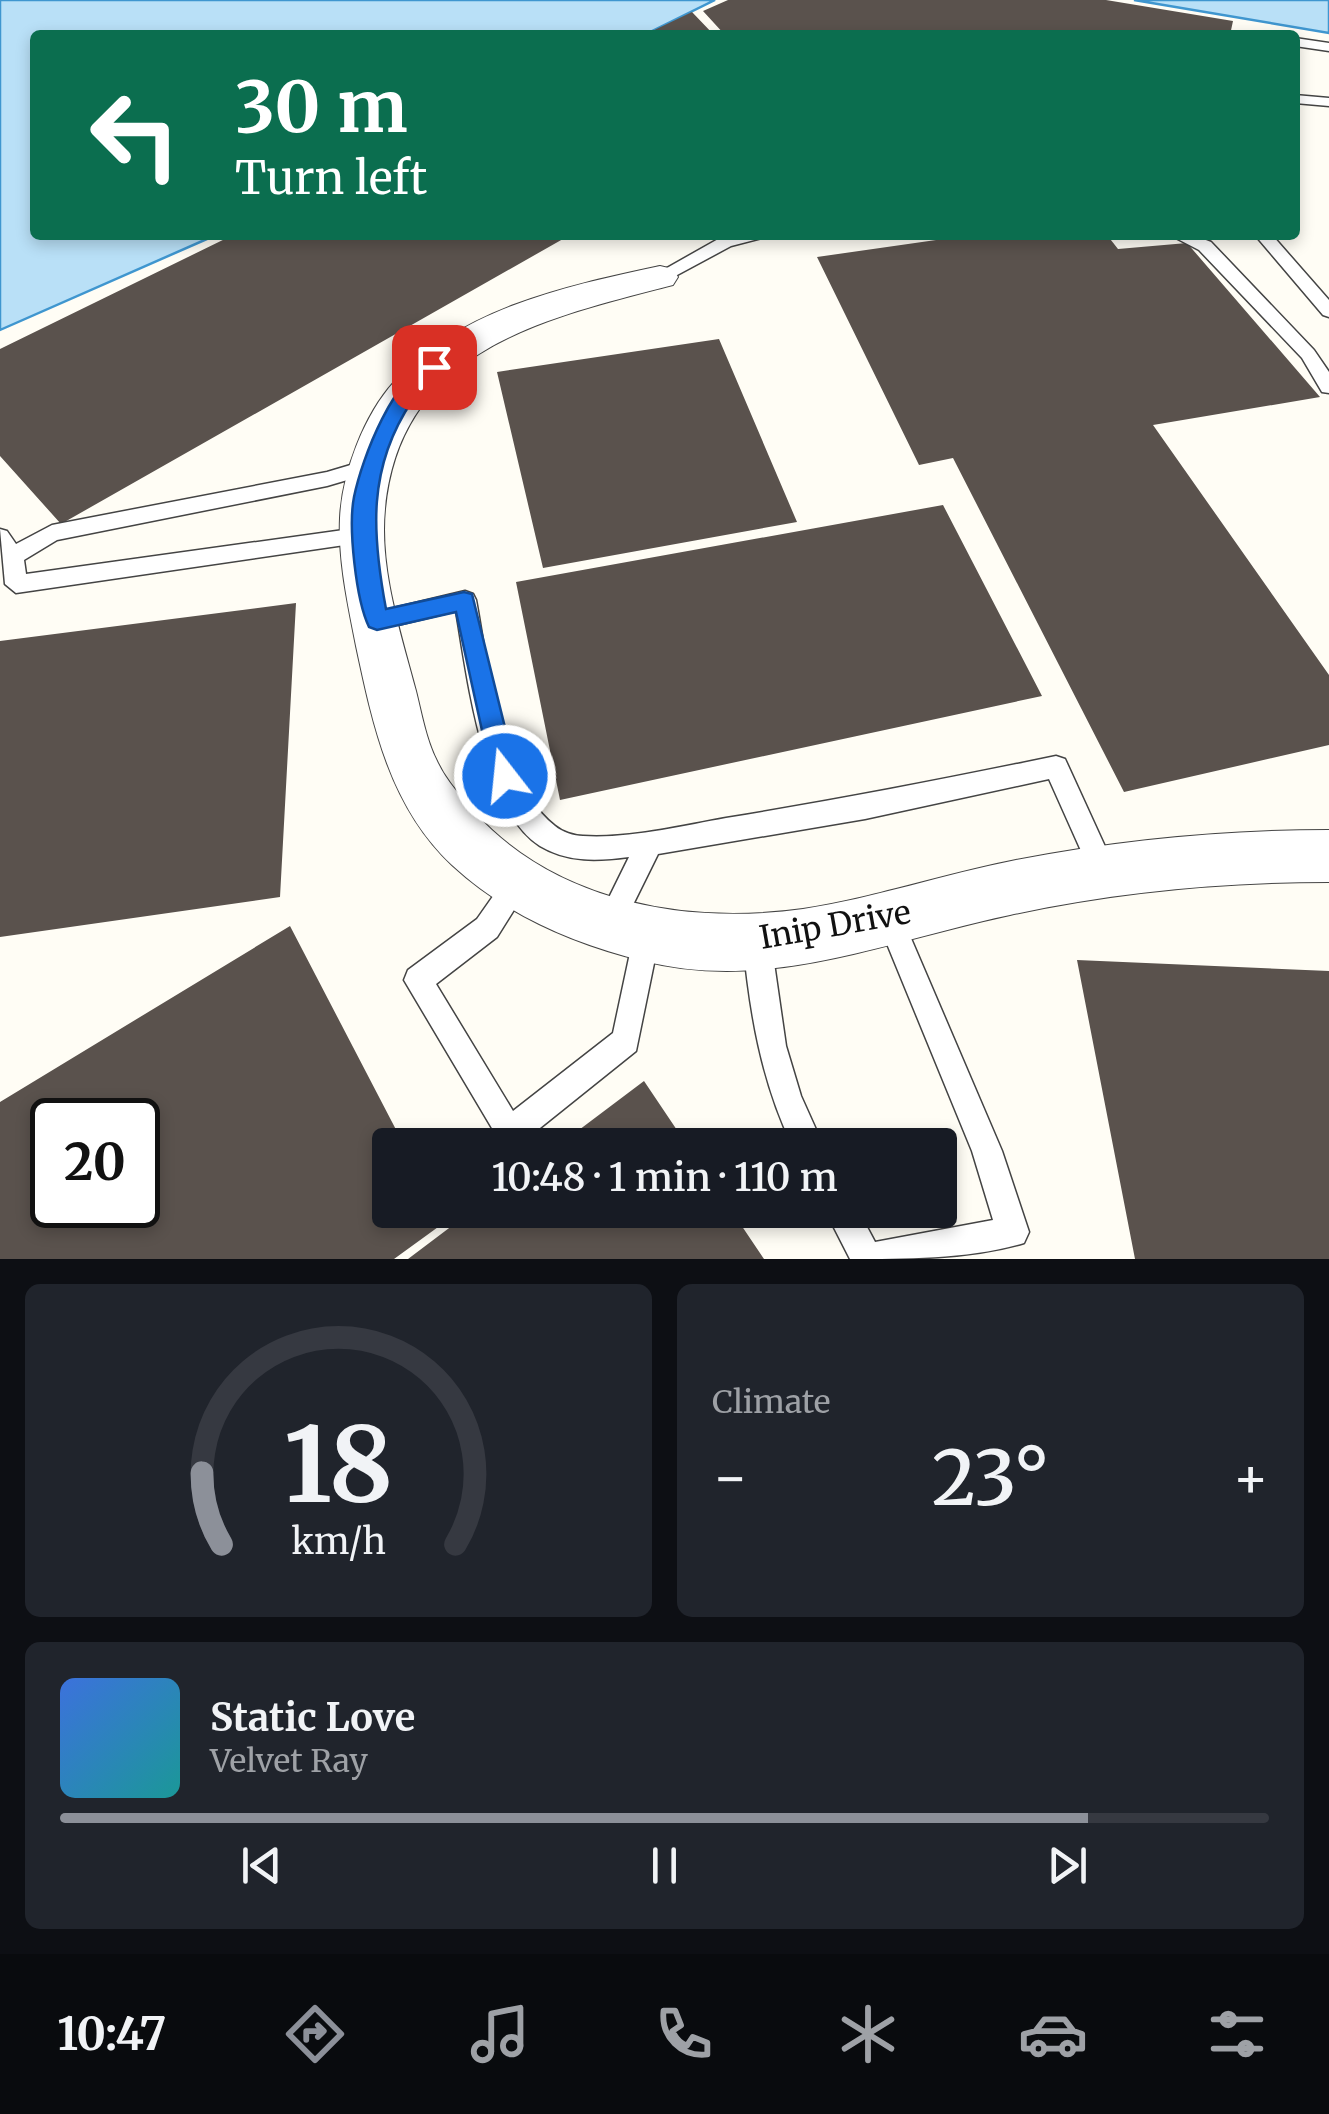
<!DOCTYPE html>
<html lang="en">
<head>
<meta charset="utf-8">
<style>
  :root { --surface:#171b24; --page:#20242c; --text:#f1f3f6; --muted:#9ea1a6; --line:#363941; --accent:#8c9099 }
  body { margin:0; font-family:Merriweather,serif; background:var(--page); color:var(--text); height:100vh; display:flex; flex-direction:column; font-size:38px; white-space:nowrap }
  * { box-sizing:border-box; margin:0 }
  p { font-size:32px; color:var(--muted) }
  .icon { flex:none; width:55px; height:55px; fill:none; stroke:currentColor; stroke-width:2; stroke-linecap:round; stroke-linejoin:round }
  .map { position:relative; height:1259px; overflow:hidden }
  .panel { display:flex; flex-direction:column; gap:25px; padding:25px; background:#0d0f14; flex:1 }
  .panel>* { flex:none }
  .guide { position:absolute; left:30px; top:30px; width:1270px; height:210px; border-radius:10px; box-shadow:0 5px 15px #0003; background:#0b6e4f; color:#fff; overflow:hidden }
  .speed { position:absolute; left:30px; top:1098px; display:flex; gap:20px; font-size:50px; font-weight:700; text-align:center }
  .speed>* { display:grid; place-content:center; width:130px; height:130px; border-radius:50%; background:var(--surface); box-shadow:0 5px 15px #0003; line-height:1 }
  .speed .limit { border:5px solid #111; border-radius:15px; background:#fff; color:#111 }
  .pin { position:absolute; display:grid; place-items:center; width:85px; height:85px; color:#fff; margin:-42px; border-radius:20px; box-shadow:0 5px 15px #0006 }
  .me { position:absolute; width:110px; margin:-55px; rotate:344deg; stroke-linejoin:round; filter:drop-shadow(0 0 8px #0008) }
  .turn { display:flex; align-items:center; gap:35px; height:210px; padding:0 40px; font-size:45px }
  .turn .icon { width:130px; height:130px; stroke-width:2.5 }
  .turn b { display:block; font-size:70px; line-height:85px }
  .big { font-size:75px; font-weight:600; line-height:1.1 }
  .panel .widget { flex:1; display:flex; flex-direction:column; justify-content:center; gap:15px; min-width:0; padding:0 35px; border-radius:15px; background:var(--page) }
  .panel .dial { align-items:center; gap:0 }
  .dial svg { height:260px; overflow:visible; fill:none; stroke:var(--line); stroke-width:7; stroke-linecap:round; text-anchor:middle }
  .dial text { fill:var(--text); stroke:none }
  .song { display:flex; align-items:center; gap:30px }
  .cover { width:120px; height:120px; border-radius:15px; background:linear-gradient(135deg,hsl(220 70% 55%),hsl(180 70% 35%)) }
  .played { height:10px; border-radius:5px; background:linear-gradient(90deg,var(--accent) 85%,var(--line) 85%) }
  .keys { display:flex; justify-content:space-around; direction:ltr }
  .heat { display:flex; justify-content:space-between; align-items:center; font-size:55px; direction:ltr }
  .panel .tiles { flex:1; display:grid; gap:25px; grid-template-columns:1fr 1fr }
  .widget:last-child { grid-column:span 2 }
  .trip { position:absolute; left:372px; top:1128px; width:585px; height:100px; border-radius:10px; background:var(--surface); box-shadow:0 5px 15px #0003; font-weight:600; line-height:100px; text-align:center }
  .menu { display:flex; height:160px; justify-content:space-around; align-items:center; background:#090b0e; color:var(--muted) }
  .menu .icon { width:70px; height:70px }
  .menu .active { color:var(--accent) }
  .menu b { font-size:45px; color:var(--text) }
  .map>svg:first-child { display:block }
  .water { fill:#b9e0f7; stroke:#3f96cf; stroke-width:2.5 }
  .building { fill:#5a524d; fill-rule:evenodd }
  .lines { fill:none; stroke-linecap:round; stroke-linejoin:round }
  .lane-casing { stroke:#444; stroke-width:3 }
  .street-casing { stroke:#444; stroke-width:2 }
  .lane { fill:#fff; fill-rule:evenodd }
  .street { fill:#fff; fill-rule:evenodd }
  .route { fill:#1a73e8; stroke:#114b97; stroke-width:2.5 }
  .labels { text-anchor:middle; stroke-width:10; stroke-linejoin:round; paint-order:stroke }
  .street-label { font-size:32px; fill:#111; stroke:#fff }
</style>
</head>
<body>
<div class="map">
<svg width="1329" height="1259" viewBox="0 0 1329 1259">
  <rect width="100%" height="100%" fill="#fffdf5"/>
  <!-- water -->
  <path class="water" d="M0,0H715L644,35H35V235H216L0,330Z
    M1134,0H1329V33Z"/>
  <!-- building -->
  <path class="building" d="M728,0H1106L1233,21L1230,35H725L703,11Z
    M692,12L714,35H644Z
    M233,235H570L61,524L0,456V349Z
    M971,235H1107L1118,249L1187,243L1320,397L1153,425L1329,675V745L1124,792L953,458L919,465L817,257Z
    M719,339L797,522L543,568L497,372Z
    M943,505L1042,696L560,800L516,582Z
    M296,603L280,897L0,937V641Z
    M290,926L404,1145H390V1210H438L445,1222L394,1259H0V1102ZM52,1120H138V1205H52Z
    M1077,960L1329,971V1259H1135Z
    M644,1081L687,1145H559Z
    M473,1210H731L764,1259H408Z"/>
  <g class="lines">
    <!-- lane casing -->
    <g class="lane-casing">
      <path id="lane" d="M1295,38L1329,43V51L1295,46Z
        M1295,95L1329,98V106L1295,103Z
        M737,235H774L731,246L666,281L660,282L651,277L720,238Z
        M1170,235H1193L1211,242L1314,350L1329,372V393L1322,392L1302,358L1199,250Z
        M1255,235H1272L1329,300V317L1323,315Z
        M374,458L384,465L381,470L327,486L57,540L24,560L26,574L365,527L372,529L376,535L372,541L16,593L5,584L0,529L7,531L16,544L52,525L327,472Z
        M465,591L473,594L476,600C489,668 497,780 555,826C562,832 574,836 583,836C627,839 682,826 726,818C837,800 946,779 1056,756L1065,759L1113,864L1117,873L1113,882L1104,885L1095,882L1049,779L865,819L658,854L619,933L609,937L599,933L596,924L629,857C599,861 568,863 540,846C482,809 467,674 456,611L377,630L369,627L366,621L369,615L377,612Z
        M519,868L528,872L532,881L497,937L436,984L513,1111L613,1033L636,925L646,921L656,925L660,934L636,1051L520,1144L502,1145L404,980L408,970L477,919L510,872Z
        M889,904L898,908L1002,1151L1029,1232L1024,1243C970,1259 907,1259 850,1259L825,1210H858L875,1242L993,1220L972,1151L876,917L880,908Z
        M757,929L767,932L771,942L786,1046L801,1096L823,1145H792C761,1080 750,1013 743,942L747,932Z"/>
    </g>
    <!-- street casing -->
    <g class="street-casing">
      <path id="street" d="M660,266L673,269L678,277L673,285C543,319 400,349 385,509C379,569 401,634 416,691C422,715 426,739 437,761C446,781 461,796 475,813C557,903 687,925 803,909C875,898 944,874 1016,860C1119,840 1224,830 1329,830V882C1222,882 1115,892 1010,915C890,940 769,993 644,961C574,944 506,915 452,865C390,807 373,726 356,646C348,605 338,561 340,518C342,473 364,415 394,382C461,308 567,286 660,266Z"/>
    </g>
    <!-- lane -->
    <use href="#lane" class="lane"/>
    <!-- street -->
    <use href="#street" class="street"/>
  </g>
  <!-- route -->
  <path class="route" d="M434,360L444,367C435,379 421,388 412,401C367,468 372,534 386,609L464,592L472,594L517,776L514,784L505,787L496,784L492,776L456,612L377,630L369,627C356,600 348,527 354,497C362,458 394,374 434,360Z"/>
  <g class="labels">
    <!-- street labels -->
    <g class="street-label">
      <text transform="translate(835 925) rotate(-10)" y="11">Inip Drive</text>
    </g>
  </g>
</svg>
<div class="speed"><div class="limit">20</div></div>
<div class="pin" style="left:434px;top:367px;background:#d93025"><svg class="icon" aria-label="arrive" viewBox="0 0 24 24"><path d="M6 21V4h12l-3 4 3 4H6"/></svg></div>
<svg class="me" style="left:505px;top:776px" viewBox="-20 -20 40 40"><circle r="17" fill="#1a73e8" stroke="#fff" stroke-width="3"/><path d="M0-11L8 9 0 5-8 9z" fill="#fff"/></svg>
<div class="trip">10:48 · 1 min · 110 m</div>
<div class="guide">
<div class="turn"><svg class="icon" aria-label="left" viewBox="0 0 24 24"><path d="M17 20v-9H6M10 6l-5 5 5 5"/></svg><div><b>30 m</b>Turn left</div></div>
</div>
</div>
<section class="panel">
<div class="tiles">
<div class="widget dial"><svg viewBox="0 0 100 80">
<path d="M14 69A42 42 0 1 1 86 69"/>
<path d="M14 69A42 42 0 0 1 8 47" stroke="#8c9099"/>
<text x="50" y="56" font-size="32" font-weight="700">18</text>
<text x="50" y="72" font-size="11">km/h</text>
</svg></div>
<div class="widget"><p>Climate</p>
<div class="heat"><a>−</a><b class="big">23°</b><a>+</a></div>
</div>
<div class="widget">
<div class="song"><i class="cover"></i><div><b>Static Love</b><p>Velvet Ray</p></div></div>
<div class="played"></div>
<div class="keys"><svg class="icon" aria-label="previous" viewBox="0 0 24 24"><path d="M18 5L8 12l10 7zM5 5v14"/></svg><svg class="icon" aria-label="pause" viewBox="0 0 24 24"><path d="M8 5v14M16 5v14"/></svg><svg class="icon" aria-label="next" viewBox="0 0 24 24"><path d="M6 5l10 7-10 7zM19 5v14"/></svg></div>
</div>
</div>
</section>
<nav class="menu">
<b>10:47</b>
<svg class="icon active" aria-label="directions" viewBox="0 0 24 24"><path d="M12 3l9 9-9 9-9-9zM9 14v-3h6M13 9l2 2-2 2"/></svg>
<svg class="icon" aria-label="music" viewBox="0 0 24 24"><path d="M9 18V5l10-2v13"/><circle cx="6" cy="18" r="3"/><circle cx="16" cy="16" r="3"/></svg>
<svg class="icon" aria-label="phone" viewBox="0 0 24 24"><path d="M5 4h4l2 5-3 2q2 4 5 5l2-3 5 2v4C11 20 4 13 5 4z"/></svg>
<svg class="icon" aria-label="climate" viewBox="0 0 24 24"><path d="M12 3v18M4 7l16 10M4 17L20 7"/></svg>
<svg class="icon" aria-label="car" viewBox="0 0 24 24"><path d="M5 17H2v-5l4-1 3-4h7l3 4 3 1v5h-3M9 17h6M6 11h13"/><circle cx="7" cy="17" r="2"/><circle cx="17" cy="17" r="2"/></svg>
<svg class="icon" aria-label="filters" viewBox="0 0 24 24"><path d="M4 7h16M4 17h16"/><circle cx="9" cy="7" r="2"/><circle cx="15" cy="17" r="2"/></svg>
</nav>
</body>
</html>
